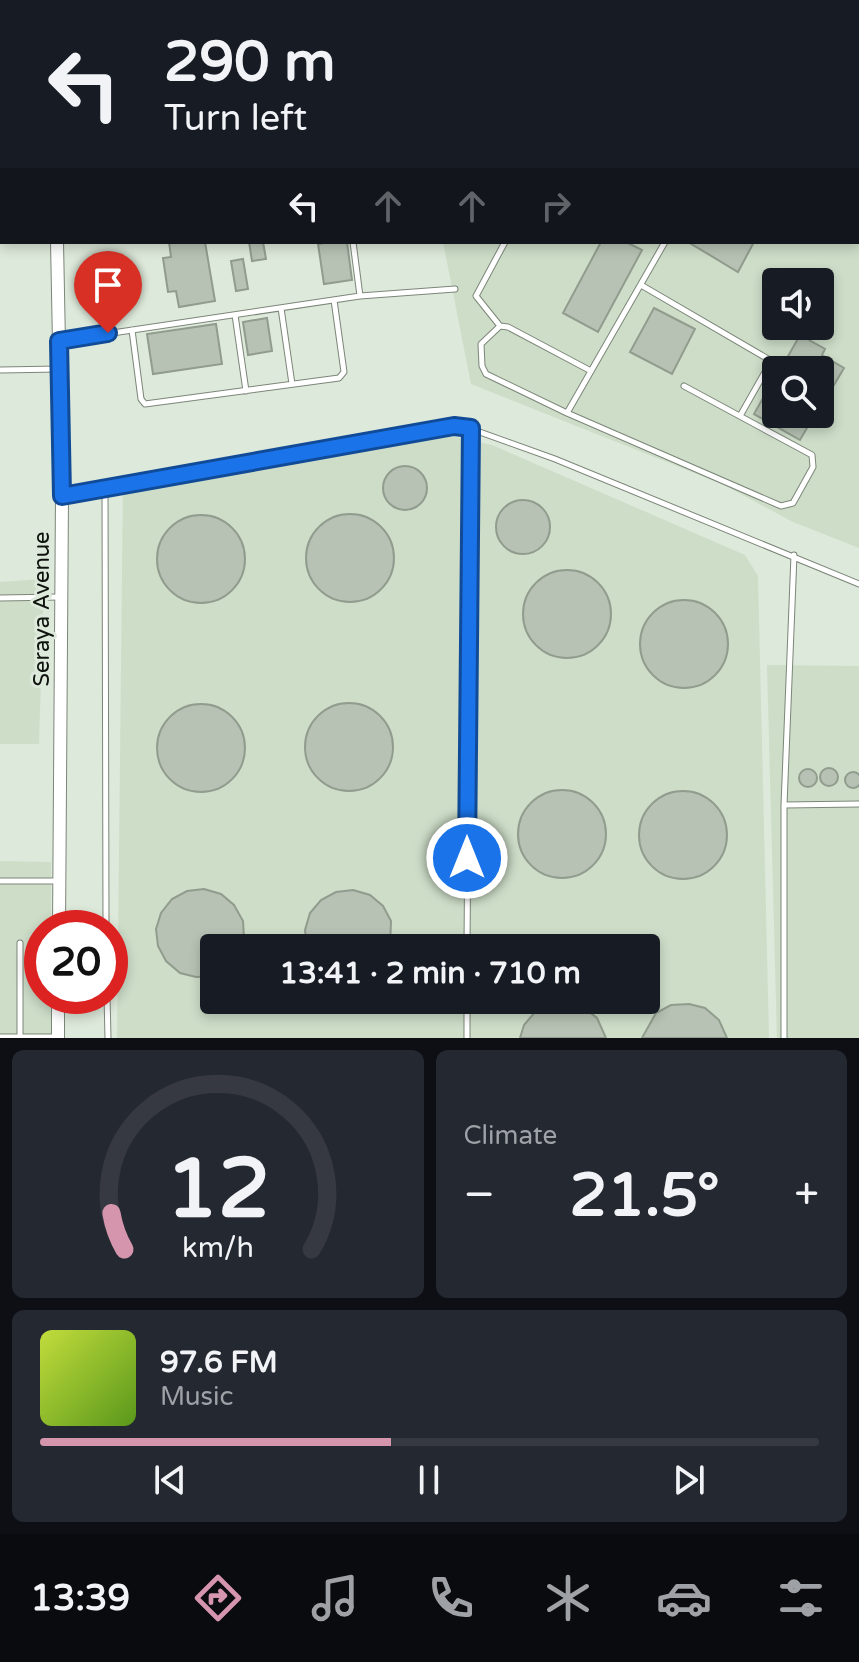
<!DOCTYPE html>
<html lang="en">
<head>
<meta charset="utf-8">
<style>
  :root { --surface:#171b24; --page:#242831; --text:#f1f3f6; --muted:#9ea1a6; --line:#363941; --accent:#d595ad }
  body { margin:0; font-family:"Varela Round",sans-serif; background:var(--page); color:var(--text); height:100vh; display:flex; flex-direction:column; font-size:30px; white-space:nowrap }
  * { box-sizing:border-box; margin:0 }
  p { font-size:26px; color:var(--muted) }
  .icon { flex:none; width:44px; height:44px; fill:none; stroke:currentColor; stroke-width:2; stroke-linecap:round; stroke-linejoin:round }
  .map { position:relative; height:1038px; overflow:hidden }
  .side { display:flex; flex-direction:column; gap:12px; padding:12px; background:#0d0f14; flex:1 }
  .side>* { flex:none }
  .guide { position:absolute; left:0px; top:0px; width:860px; height:244px; box-shadow:0 4px 12px #0003; background:#171b24; color:var(--text); overflow:hidden }
  .controls { position:absolute; left:762px; top:268px; display:grid; gap:16px }
  .controls a { display:grid; place-items:center; width:72px; height:72px; border-radius:8px; background:var(--surface); box-shadow:0 4px 12px #0003; font-size:40px }
  .speed { position:absolute; left:24px; top:910px; display:flex; gap:16px; font-size:40px; font-weight:700; text-align:center }
  .speed>* { display:grid; place-content:center; width:104px; height:104px; border-radius:50%; background:var(--surface); box-shadow:0 4px 12px #0003; line-height:1 }
  .speed .limit { border:12px solid #d22; background:#fff; color:#111 }
  .pin { position:absolute; display:grid; place-items:center; width:68px; height:68px; color:#fff; margin:-82px -34px; border-radius:50% 50% 50% 0; rotate:-45deg; box-shadow:0 0 8px #0007 }
  .pin .icon { rotate:45deg }
  .me { position:absolute; width:88px; margin:-44px; rotate:0deg; stroke-linejoin:round; filter:drop-shadow(0 0 6px #0008) }
  .turn { display:flex; align-items:center; gap:28px; height:168px; padding:0 32px; font-size:36px }
  .turn .icon { width:104px; height:104px; stroke-width:2.5 }
  .turn b { display:block; font-size:56px; line-height:68px }
  .lanes { display:flex; align-items:center; height:76px; padding:0 32px; background:#0003; justify-content:center; gap:40px; direction:ltr }
  .lanes .off { opacity:.35 }
  .big { font-size:60px; font-weight:700; line-height:1.1 }
  .side .tile { flex:1; display:flex; flex-direction:column; justify-content:center; gap:12px; min-width:0; padding:0 28px; border-radius:12px; background:var(--page) }
  .side .dial { align-items:center; gap:0 }
  .dial svg { height:208px; overflow:visible; fill:none; stroke:var(--line); stroke-width:7; stroke-linecap:round; text-anchor:middle }
  .dial text { fill:var(--text); stroke:none }
  .song { display:flex; align-items:center; gap:24px }
  .cover { width:96px; height:96px; border-radius:12px; background:linear-gradient(135deg,hsl(70 70% 55%),hsl(90 70% 35%)) }
  .played { height:8px; border-radius:4px; background:linear-gradient(90deg,var(--accent) 45%,var(--line) 45%) }
  .keys { display:flex; justify-content:space-around; direction:ltr }
  .heat { display:flex; justify-content:space-between; align-items:center; font-size:44px; direction:ltr }
  .side .tiles { flex:1; display:grid; gap:12px; grid-template-columns:1fr 1fr }
  .tile:last-child { grid-column:span 2 }
  .trip { position:absolute; left:200px; top:934px; width:460px; height:80px; border-radius:8px; background:var(--surface); box-shadow:0 4px 12px #0003; font-weight:700; line-height:80px; text-align:center }
  .menu { display:flex; height:128px; justify-content:space-around; align-items:center; background:#090b0e; color:var(--muted) }
  .menu .icon { width:56px; height:56px }
  .menu .on { color:var(--accent) }
  .menu b { font-size:36px; color:var(--text) }
  .map>svg:first-child { display:block }
  .built { fill:#cdddc8; fill-rule:evenodd }
  .building { fill:#b7c2b4; stroke:#919c8e; stroke-width:2 }
  .lines { fill:none; stroke-linecap:round; stroke-linejoin:round }
  .service-casing { stroke:#7c8679; stroke-width:7 }
  .tertiary-casing { stroke:#7c8679; stroke-width:14 }
  .primary-casing { stroke:#fff; stroke-width:18 }
  .service { stroke:#fff; stroke-width:5 }
  .tertiary { stroke:#fff; stroke-width:12 }
  .primary { stroke:#f3aabc; stroke-width:16 }
  .route-casing { stroke:#114b97; stroke-width:20 }
  .route { stroke:#1a73e8; stroke-width:14 }
  .labels { text-anchor:middle; stroke-width:6; stroke-linejoin:round; paint-order:stroke }
  .street-label { font-size:22px; fill:#0f130e; stroke:#dde9da }
</style>
</head>
<body>
<div class="map">
<svg width="859" height="1038" viewBox="0 0 859 1038">
  <rect width="100%" height="100%" fill="#dde9da"/>
  <!-- built -->
  <path class="built" d="M0,0H76L2,2L0,123Z
    M859,136V548L793,522L722,484L471,384L443,242H858ZM776,282H820V326H776ZM776,370H820V414H776Z
    M450,436L492,445L745,555L758,576L769,1038H117L123,483ZM214,948H646V1000H214Z
    M44,579L39,744H0V582Z
    M767,665L859,666V1038H777Z
    M0,861L51,862V928H42V996H51V1038H0Z"/>
  <!-- building -->
  <path class="building" d="M169,242H205L215,301L179,307L176,291L168,292L163,258L171,257Z
    M249,242H263L266,259L252,261Z
    M330,242H347L352,280L324,284L318,244Z
    M601,242H626L642,250L598,332L563,313Z
    M688,242H754L738,272Z
    M243,259L248,289L236,291L231,261Z
    M654,308L695,329L672,374L630,352Z
    M267,318L272,351L248,355L243,322Z
    M216,324L222,364L153,374L147,334Z
    M800,335L825,349L822,355L844,368L834,385L820,377V370H808L787,358Z
    M776,375V414H815L800,440L754,414Z
    M383 488a22 22 0 1 1 44 0a22 22 0 1 1-44 0Z
    M496 527a27 27 0 1 1 54 0a27 27 0 1 1-54 0Z
    M306 558a44 44 0 1 1 88 0a44 44 0 1 1-88 0Z
    M157 559a44 44 0 1 1 88 0a44 44 0 1 1-88 0Z
    M523 614a44 44 0 1 1 88 0a44 44 0 1 1-88 0Z
    M640 644a44 44 0 1 1 88 0a44 44 0 1 1-88 0Z
    M305 747a44 44 0 1 1 88 0a44 44 0 1 1-88 0Z
    M157 748a44 44 0 1 1 88 0a44 44 0 1 1-88 0Z
    M820 777a9 9 0 1 1 18 0a9 9 0 1 1-18 0Z
    M799 778a9 9 0 1 1 18 0a9 9 0 1 1-18 0Z
    M845 780a8 8 0 1 1 16 0a8 8 0 1 1-16 0Z
    M518 834a44 44 0 1 1 88 0a44 44 0 1 1-88 0Z
    M639 835a44 44 0 1 1 88 0a44 44 0 1 1-88 0Z
    M204,889L221,894L234,905L243,921L244,938L241,948H214V976L196,977L180,973L166,961L158,946L156,929L161,913L172,899L187,891Z
    M353,890L370,895L383,906L391,921L390,948H307L305,930L310,913L321,900L336,892Z
    M567,1002L583,1007L597,1018L606,1038H520L524,1025L535,1012L550,1004Z
    M689,1004L705,1008L719,1020L727,1038H642L656,1013L671,1005Z"/>
  <g class="lines">
    <!-- service casing -->
    <g class="service-casing">
      <path id="service" d="M572,0L573,2
        M59,2V0
        M114,2V0
        M446,2L449,0
        M816,2L819,0
        M0,14H2
        M858,96L859,97
        M858,214H859
        M353,242L360,296
        M505,242L476,296L500,326L508,327L591,371
        M641,285L768,359L769,365L740,416
        M281,308L292,384
        M235,315L246,391
        M500,326L481,344L482,366L486,374L567,413L781,506L793,503L813,467L812,455L684,386
        M132,330L141,399L145,404L339,378L344,372L334,300
        M59,341L360,296L455,289
        M0,370L59,369
        M567,413L665,242
        M105,487L106,928
        M65,496L463,426L555,459L859,584
        M0,598L60,597
        M784,805L859,804
        M0,881H58
        M467,948L471,428
        M107,996L108,1038
        M467,1000V1038
        M0,1037H57
        M20,1037V943
        M784,1038V805L794,555"/>
    </g>
    <!-- tertiary casing -->
    <g class="tertiary-casing">
      <path id="tertiary" d="M57,242L62,496L59,928
        M58,1038V996"/>
    </g>
    <!-- primary casing -->
    <g class="primary-casing">
      <path id="primary" d="M625,2L630,0
        M702,2L705,0
        M0,144H2
        M0,175H2"/>
    </g>
    <!-- service -->
    <use href="#service" class="service"/>
    <!-- tertiary -->
    <use href="#tertiary" class="tertiary"/>
    <!-- primary -->
    <use href="#primary" class="primary"/>
  </g>
  <g class="lines">
    <!-- route casing -->
    <g class="route-casing">
      <path id="route" d="M108,333L59,341L62,496L454,426L471,428L467,858"/>
    </g>
    <!-- route -->
    <use href="#route" class="route"/>
  </g>
  <g class="labels">
    <!-- street labels -->
    <g class="street-label">
      <text transform="translate(41 609) rotate(-90)" y="8">Seraya Avenue</text>
    </g>
  </g>
</svg>
<div class="controls">
<a><svg class="icon" aria-label="sound" viewBox="0 0 24 24"><path d="M4 9h4l5-4v14l-5-4H4zM17 9q2 3 0 6"/></svg></a>
<a><svg class="icon" aria-label="search" viewBox="0 0 24 24"><circle cx="10" cy="10" r="6"/><path d="M15 15l6 6"/></svg></a>
</div>
<div class="speed"><div class="limit">20</div></div>
<div class="pin" style="left:108px;top:333px;background:#d93025"><svg class="icon" aria-label="arrive" viewBox="0 0 24 24"><path d="M6 21V4h12l-3 4 3 4H6"/></svg></div>
<svg class="me" style="left:467px;top:858px" viewBox="-20 -20 40 40"><circle r="17" fill="#1a73e8" stroke="#fff" stroke-width="3"/><path d="M0-11L8 9 0 5-8 9z" fill="#fff"/></svg>
<div class="trip">13:41 · 2 min · 710 m</div>
<div class="guide">
<div class="turn"><svg class="icon" aria-label="left" viewBox="0 0 24 24"><path d="M17 20v-9H6M10 6l-5 5 5 5"/></svg><div><b>290 m</b>Turn left</div></div>
<div class="lanes"><svg class="icon" aria-label="left" viewBox="0 0 24 24"><path d="M17 20v-9H6M10 6l-5 5 5 5"/></svg><svg class="icon off" aria-label="ahead" viewBox="0 0 24 24"><path d="M12 20V5M6 11l6-6 6 6"/></svg><svg class="icon off" aria-label="ahead" viewBox="0 0 24 24"><path d="M12 20V5M6 11l6-6 6 6"/></svg><svg class="icon off" aria-label="right" viewBox="0 0 24 24"><path d="M7 20v-9h11M14 6l5 5-5 5"/></svg></div>
</div>
</div>
<section class="side">
<div class="tiles">
<div class="tile dial"><svg viewBox="0 0 100 80">
<path d="M14 69A42 42 0 1 1 86 69"/>
<path d="M14 69A42 42 0 0 1 9 55" stroke="#d595ad"/>
<text x="50" y="56" font-size="32" font-weight="700">12</text>
<text x="50" y="72" font-size="11">km/h</text>
</svg></div>
<div class="tile"><p>Climate</p>
<div class="heat"><a>−</a><b class="big">21.5°</b><a>+</a></div>
</div>
<div class="tile">
<div class="song"><i class="cover"></i><div><b>97.6 FM</b><p>Music</p></div></div>
<div class="played"></div>
<div class="keys"><svg class="icon" aria-label="previous" viewBox="0 0 24 24"><path d="M18 5L8 12l10 7zM5 5v14"/></svg><svg class="icon" aria-label="pause" viewBox="0 0 24 24"><path d="M8 5v14M16 5v14"/></svg><svg class="icon" aria-label="next" viewBox="0 0 24 24"><path d="M6 5l10 7-10 7zM19 5v14"/></svg></div>
</div>
</div>
</section>
<nav class="menu">
<b>13:39</b>
<svg class="icon on" aria-label="directions" viewBox="0 0 24 24"><path d="M12 3l9 9-9 9-9-9zM9 14v-3h6M13 9l2 2-2 2"/></svg>
<svg class="icon" aria-label="music" viewBox="0 0 24 24"><path d="M9 18V5l10-2v13"/><circle cx="6" cy="18" r="3"/><circle cx="16" cy="16" r="3"/></svg>
<svg class="icon" aria-label="phone" viewBox="0 0 24 24"><path d="M5 4h4l2 5-3 2q2 4 5 5l2-3 5 2v4C11 20 4 13 5 4z"/></svg>
<svg class="icon" aria-label="climate" viewBox="0 0 24 24"><path d="M12 3v18M4 7l16 10M4 17L20 7"/></svg>
<svg class="icon" aria-label="car" viewBox="0 0 24 24"><path d="M5 17H2v-5l4-1 3-4h7l3 4 3 1v5h-3M9 17h6M6 11h13"/><circle cx="7" cy="17" r="2"/><circle cx="17" cy="17" r="2"/></svg>
<svg class="icon" aria-label="filters" viewBox="0 0 24 24"><path d="M4 7h16M4 17h16"/><circle cx="9" cy="7" r="2"/><circle cx="15" cy="17" r="2"/></svg>
</nav>
</body>
</html>
